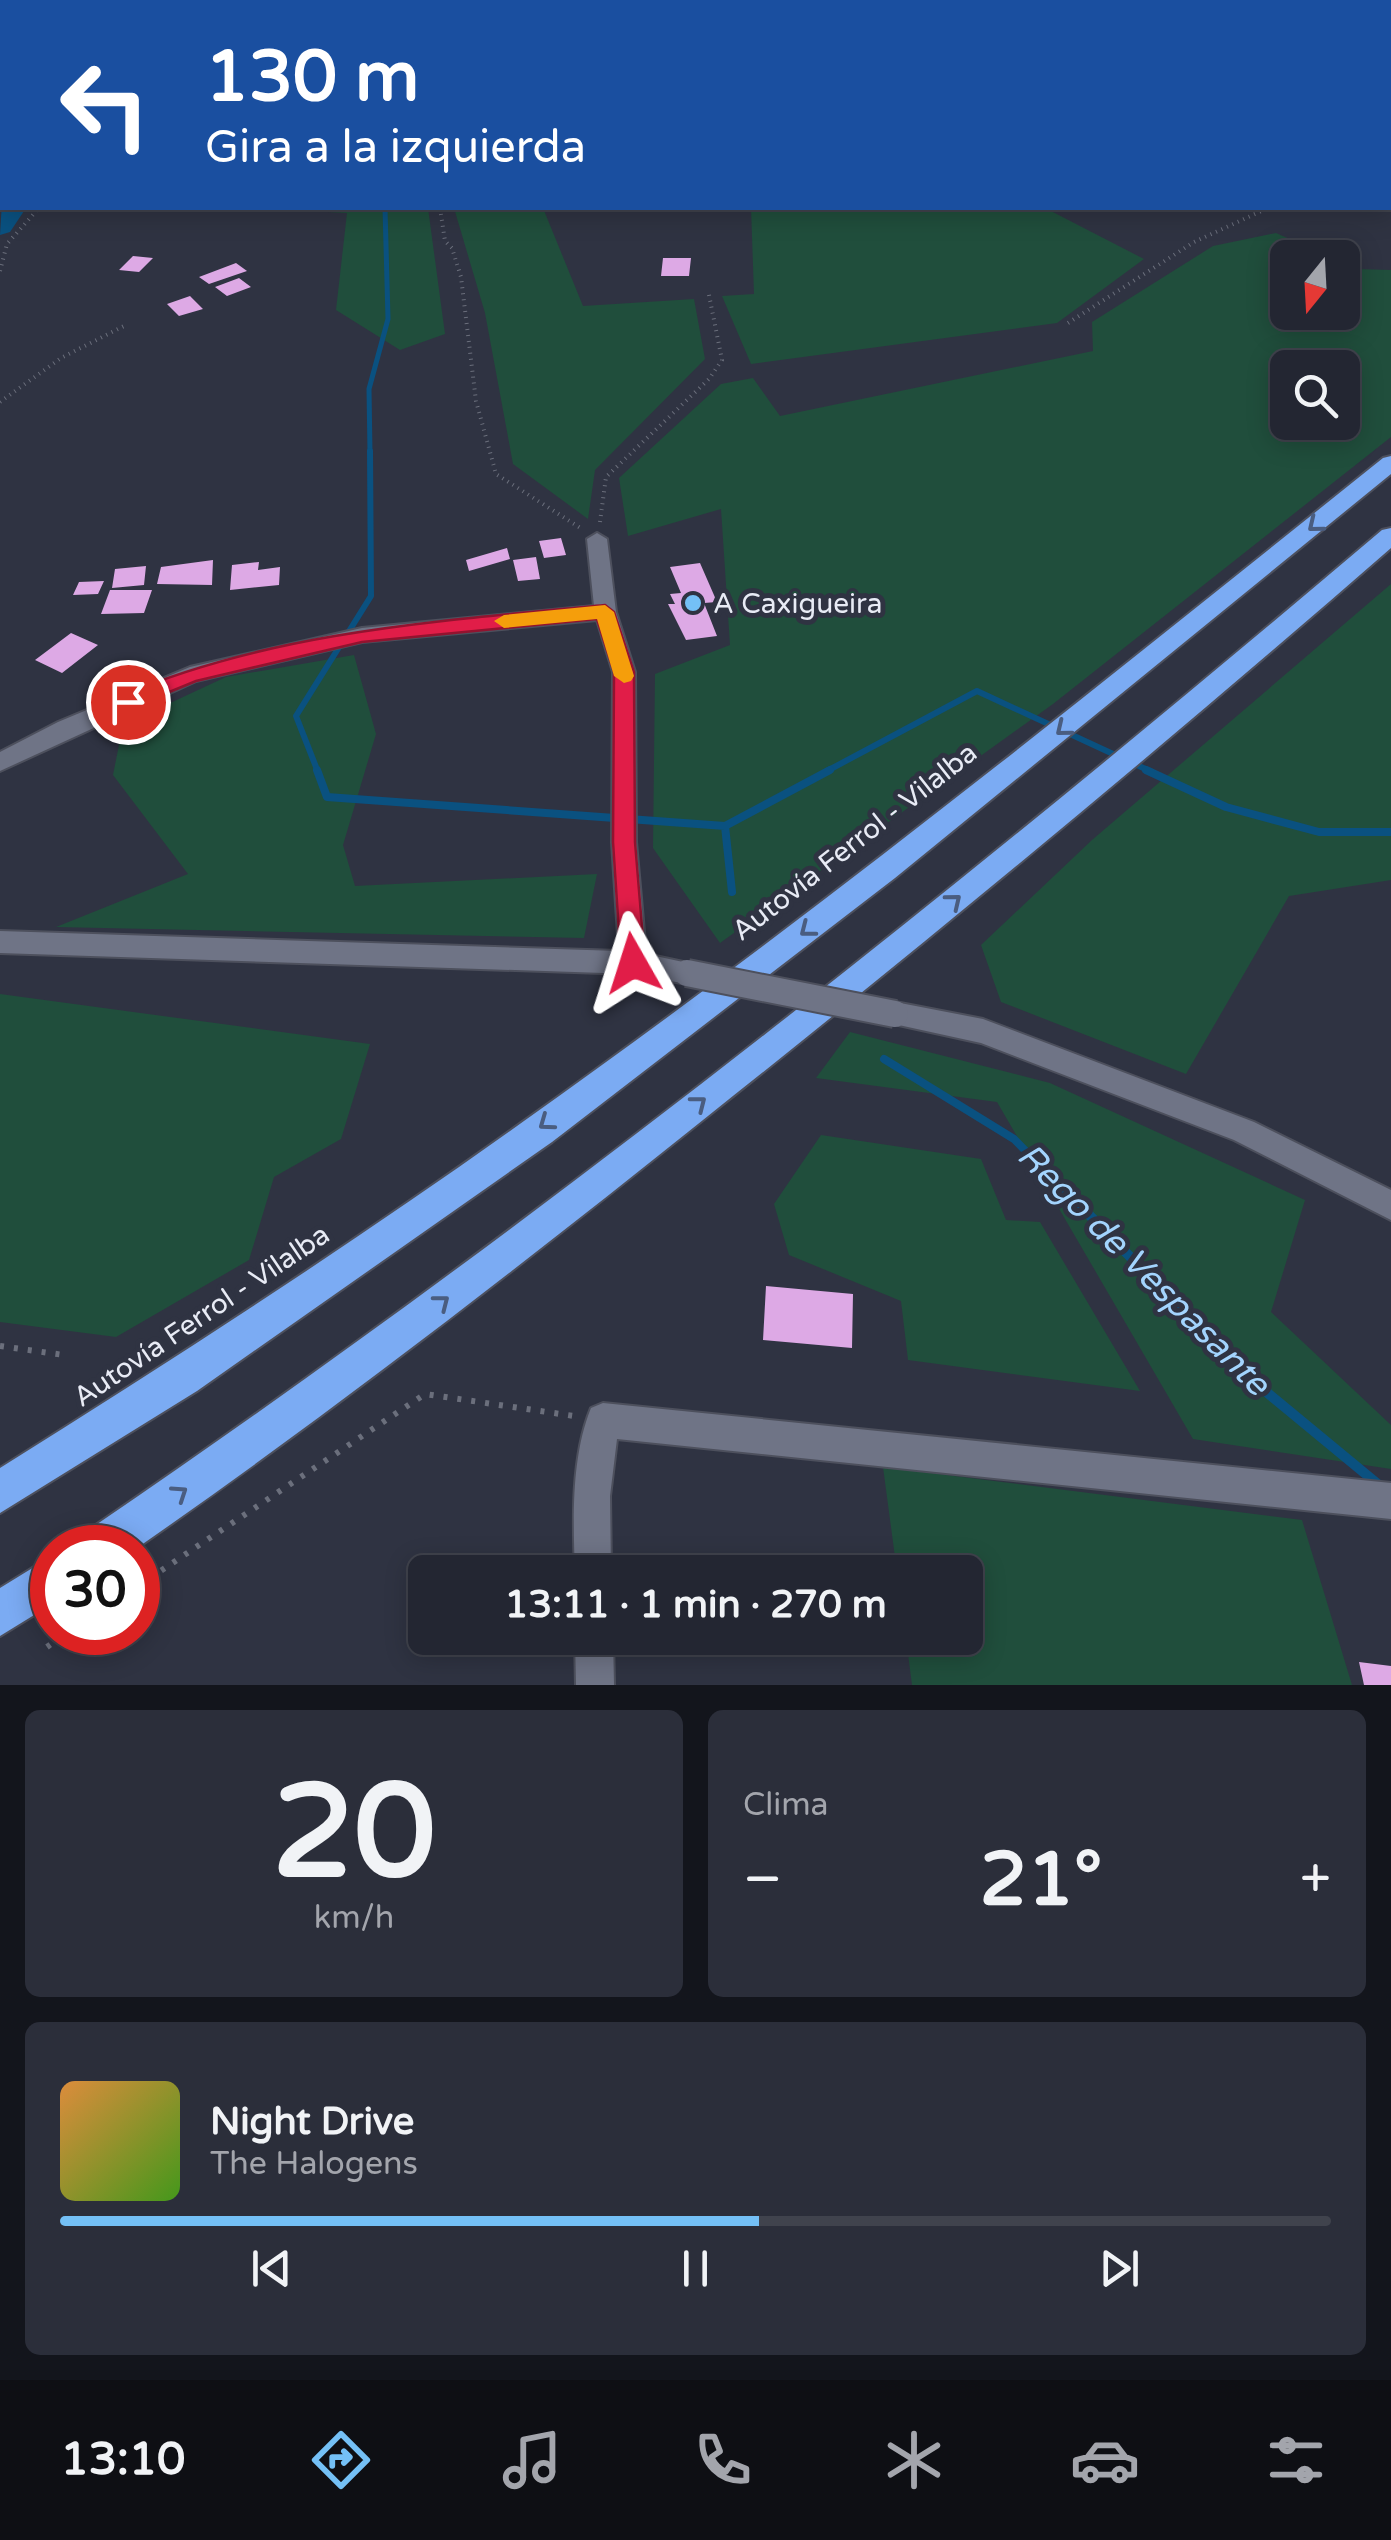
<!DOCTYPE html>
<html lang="es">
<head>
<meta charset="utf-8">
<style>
  :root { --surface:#232632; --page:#2b2e3a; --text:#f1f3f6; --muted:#a3a5ac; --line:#40434d; --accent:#74c0f6 }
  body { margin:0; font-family:"Varela Round",sans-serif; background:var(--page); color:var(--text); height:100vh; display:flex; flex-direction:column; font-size:38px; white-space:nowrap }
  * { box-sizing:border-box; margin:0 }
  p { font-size:32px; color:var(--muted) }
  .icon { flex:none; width:55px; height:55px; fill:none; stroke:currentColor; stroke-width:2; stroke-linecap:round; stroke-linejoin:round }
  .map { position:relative; height:1685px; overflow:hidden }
  .side { display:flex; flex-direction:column; gap:25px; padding:25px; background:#13151c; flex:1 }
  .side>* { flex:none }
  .top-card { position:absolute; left:0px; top:0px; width:1392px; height:210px; box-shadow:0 5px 25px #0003,0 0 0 2px var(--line); background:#1a4fa0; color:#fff; overflow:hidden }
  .needle { width:65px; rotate:198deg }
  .fabs { position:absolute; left:1270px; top:240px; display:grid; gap:20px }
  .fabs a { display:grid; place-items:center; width:90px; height:90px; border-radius:15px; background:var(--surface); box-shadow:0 5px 25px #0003,0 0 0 2px var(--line); font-size:50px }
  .speed { position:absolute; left:30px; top:1525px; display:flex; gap:20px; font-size:50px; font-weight:700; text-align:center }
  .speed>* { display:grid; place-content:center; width:130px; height:130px; border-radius:50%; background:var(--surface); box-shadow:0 5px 25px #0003,0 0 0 2px var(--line); line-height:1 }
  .speed .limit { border:15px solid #d22; background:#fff; color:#111 }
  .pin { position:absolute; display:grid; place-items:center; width:85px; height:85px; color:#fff; margin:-42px; border:5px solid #fff; border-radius:50%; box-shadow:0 2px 10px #0007 }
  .me { position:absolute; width:110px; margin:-55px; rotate:354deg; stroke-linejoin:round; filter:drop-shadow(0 0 8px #0008) }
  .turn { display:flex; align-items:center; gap:35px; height:210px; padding:0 40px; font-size:45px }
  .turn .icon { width:130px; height:130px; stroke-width:2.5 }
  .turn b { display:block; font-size:70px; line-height:85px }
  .big { font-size:75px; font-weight:700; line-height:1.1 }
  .side .card { flex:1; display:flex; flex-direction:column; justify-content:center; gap:15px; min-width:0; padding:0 35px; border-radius:15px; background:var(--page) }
  .side .dial { align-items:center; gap:0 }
  .dial b { font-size:130px; line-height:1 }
  .song { display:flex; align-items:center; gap:30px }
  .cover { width:120px; height:120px; border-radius:15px; background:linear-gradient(135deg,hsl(30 70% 55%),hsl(100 70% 35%)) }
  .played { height:10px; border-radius:5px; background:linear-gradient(90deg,var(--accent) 55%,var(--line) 55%) }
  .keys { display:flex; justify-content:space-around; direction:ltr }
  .heat { display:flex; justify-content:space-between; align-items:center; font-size:55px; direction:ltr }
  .side .tiles { flex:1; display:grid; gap:25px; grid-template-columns:1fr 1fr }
  .card:last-child { grid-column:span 2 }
  .trip { position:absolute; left:408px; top:1555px; width:575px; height:100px; border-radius:15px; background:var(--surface); box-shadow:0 5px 25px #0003,0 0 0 2px var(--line); font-weight:700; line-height:100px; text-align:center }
  .tabs { display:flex; height:160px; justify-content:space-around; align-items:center; background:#0e0f14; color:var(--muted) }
  .tabs .icon { width:70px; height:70px }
  .tabs .active { color:var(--accent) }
  .tabs b { font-size:45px; color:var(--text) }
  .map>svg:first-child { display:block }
  .green { fill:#204e3c; fill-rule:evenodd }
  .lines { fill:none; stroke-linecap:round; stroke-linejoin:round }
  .stream-far4 { stroke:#0a5180; stroke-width:4 }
  .stream-far3 { stroke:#0a5180; stroke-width:5 }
  .stream-far2 { stroke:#0a5180; stroke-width:6 }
  .stream-far1 { stroke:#0a5180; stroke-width:8 }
  .stream { stroke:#0a5180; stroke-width:10 }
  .river { fill:#0a5180; fill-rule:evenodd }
  .building { fill:#dda9e5 }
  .minor-casing { stroke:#4d505d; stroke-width:4 }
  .motorway-casing { stroke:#4d505d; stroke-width:4 }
  .path-far2 { stroke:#6b6f7c; stroke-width:2.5; stroke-dasharray:1 4; stroke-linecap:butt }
  .path-far1 { stroke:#6b6f7c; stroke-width:4; stroke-dasharray:1 5; stroke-linecap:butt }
  .path { stroke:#6b6f7c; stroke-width:6; stroke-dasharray:4 10; stroke-linecap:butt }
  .minor { fill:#6f7486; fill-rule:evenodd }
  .motorway { fill:#7babf3; fill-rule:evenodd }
  .minor-bridge-casing { stroke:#4d505d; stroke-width:30; stroke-linecap:butt }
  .minor-bridge { stroke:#6f7486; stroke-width:26 }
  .oneway { stroke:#4a5d80 }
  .route { fill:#e11d48; stroke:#92132f; stroke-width:2.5 }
  .slow { fill:#f59e0b }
  .poi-dot { fill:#74c0f6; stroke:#2f3342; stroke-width:4 }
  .labels { text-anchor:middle; stroke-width:10; stroke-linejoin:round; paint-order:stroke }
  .poi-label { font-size:28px; fill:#e8ebf5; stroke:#2f3342; text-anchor:start }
  .street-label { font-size:28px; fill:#e8ebf5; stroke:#2f3342 }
  .near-water-label { font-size:35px; font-style:italic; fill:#a3d4fe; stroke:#2f3342 }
</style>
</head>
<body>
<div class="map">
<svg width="1391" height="1685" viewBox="0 0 1391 1685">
  <rect width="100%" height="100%" fill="#2f3342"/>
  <!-- green -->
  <path class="green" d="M0,0H390L2,2V114Z
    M851,0H1279L849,2Z
    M253,208H428L445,334L400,350L336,310L347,213Z
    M454,208H543L583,306L694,299L705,359L595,470L588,519L513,464L485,313Z
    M751,208H1045L1144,259L1057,323L751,364L722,296L754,294Z
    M1276,233L1330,257L1288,258V312H1342L1343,263L1355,269L1391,270V437L1053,704L720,943L653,848L655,674L730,645L721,509L628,536L619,478L721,384L753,378L780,416L1093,351L1092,322L1213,246ZM1288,368H1342V422H1288Z
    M1391,584V880L1289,896L1186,1074L1001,1002L981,945L1092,840Z
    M354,655L376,734L343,845L355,886L597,874L584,938L56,927L188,874L113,775L123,725L226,677Z
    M0,994L370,1044L341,1139L274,1177L249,1260L116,1337L0,1322Z
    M850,1032L1050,1083L1305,1200L1271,1312L1391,1425V1469L1193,1439L997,1102L816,1078Z
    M821,1135L981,1159L1006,1220L1040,1222L1140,1391L908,1360L901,1301L789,1255L774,1204Z
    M883,1467L1302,1520L1352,1685H912L906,1638H965V1572H897Z"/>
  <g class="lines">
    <!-- stream-far4 -->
    <path class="stream-far4" d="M312,2L318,0"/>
    <!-- stream-far3 -->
    <path class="stream-far3" d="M370,453L369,389L388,319L385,208"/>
    <!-- stream-far2 -->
    <path class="stream-far2" d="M318,772L296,716L371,596L370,451
      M825,772L977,691L1152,772"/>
    <!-- stream-far1 -->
    <path class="stream-far1" d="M317,770L327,797L725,826L732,892
      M1146,770L1226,807L1319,832H1391
      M725,826L830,770
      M884,1059L1014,1139L1050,1176"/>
    <!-- stream -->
    <path class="stream" d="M1048,1173L1247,1376L1391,1495"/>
    <!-- river -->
    <path class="river" d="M2,202V208H26L10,232L0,235Z"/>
  </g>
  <!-- building -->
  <path class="building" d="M133,256L153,258L139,272L119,270Z
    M663,258H691L689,276H661Z
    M236,263L247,271L209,284L199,277Z
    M239,278L251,287L227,296L215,287Z
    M190,296L203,309L179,316L167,304Z
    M561,538L566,555L544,558L539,541Z
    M507,548L510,559L469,571L466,560Z
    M536,557L540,579L518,581L513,560Z
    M213,560L212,585L157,584L161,567Z
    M259,562L258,570L280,567L279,585L230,590L232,565Z
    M700,563L717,602L704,603L717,636L686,640L668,604H675L670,594L681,593L670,567Z
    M146,566L144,585L112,588L115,569Z
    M104,581L98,594L73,595L79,582Z
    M110,590H152L144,613L101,614Z
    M71,633L98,645L62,673L35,660Z
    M766,1286L853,1294L852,1348L763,1340Z
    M775,1638H870V1648H775Z
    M1359,1662L1391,1666V1685H1364Z"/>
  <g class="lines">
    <!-- minor casing -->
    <g class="minor-casing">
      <path id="minor" d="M1390,165H1391V173H1390Z
        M597,533L607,539L616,612L635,672L636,842L646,954L697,965L701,973L697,981L687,984L633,974L0,953V931L619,951L612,842L613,672L597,620L362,642L196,681L0,771V752L58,722L190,667L362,628L594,606L587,539Z
        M895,1002L983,1019L1254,1122L1391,1190V1220L1234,1140L981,1043L885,1022L881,1014L885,1006Z
        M603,1403L1391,1483V1519L617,1439L610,1496L611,1572H575C573,1520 571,1457 591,1408Z
        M575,1638H613L614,1685H576Z"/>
    </g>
    <!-- motorway casing -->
    <g class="motorway-casing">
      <path id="motorway" d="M1391,456V474L895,878L552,1142L197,1391L0,1513V1468C178,1357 353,1243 524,1121C819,912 1101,684 1383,458Z
        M1391,528V548C1166,744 937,934 703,1120C518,1268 331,1413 137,1548H78L84,1533C536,1226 966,883 1382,530Z
        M52,1556V1604L0,1636V1588Z"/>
    </g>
    <!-- path-far2 -->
    <path class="path-far2" d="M670,0L677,2
      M633,2L639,0"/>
    <!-- path-far1 -->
    <path class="path-far1" d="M440,208L445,241L452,248L461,277L476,401L496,474L582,529
      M0,271L7,244L39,208
      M1068,323L1194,242L1268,208
      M0,402L61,358L126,325
      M600,522L606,477L709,379L722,360L708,290"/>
    <!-- path -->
    <path class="path" d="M0,1346L64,1355
      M138,1586L425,1394L574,1416
      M47,1647L68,1632"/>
    <!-- minor -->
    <use href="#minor" class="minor"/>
    <!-- motorway -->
    <use href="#motorway" class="motorway"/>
    <!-- minor-bridge casing -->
    <g class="minor-bridge-casing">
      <path id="minor-bridge" d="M687,973L895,1014"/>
    </g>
    <!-- minor-bridge -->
    <use href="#minor-bridge" class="minor-bridge"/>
  </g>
  <!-- one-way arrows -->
  <defs><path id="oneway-chevron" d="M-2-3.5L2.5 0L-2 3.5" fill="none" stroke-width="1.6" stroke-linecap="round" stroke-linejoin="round" transform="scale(2.5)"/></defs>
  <g class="oneway">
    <use href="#oneway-chevron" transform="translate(1315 525) rotate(141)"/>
    <use href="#oneway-chevron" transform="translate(1063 729) rotate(141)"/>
    <use href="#oneway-chevron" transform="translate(954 901) rotate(-39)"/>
    <use href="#oneway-chevron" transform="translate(807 930) rotate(142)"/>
    <use href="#oneway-chevron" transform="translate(699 1103) rotate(-38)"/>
    <use href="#oneway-chevron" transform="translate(546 1123) rotate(144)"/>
    <use href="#oneway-chevron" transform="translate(442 1302) rotate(-38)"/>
    <use href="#oneway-chevron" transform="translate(180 1493) rotate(-34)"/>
  </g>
  <!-- route -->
  <path class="route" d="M605,605L614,612L634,672L635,842L645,963L642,970H624L621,963L613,842L614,672L597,619L362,642L196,681L128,709L118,702L121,696C274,631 440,621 605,605Z"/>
  <!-- slow -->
  <path class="slow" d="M605,605L614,612L634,676L631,681L624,683L614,676L597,619L504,628L494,621L504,615Z"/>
  <!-- markers -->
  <circle class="poi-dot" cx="693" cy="603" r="10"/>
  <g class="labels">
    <!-- poi labels -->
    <g class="poi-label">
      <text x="713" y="613">A Caxigueira</text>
    </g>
    <!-- street labels -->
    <g class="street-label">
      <text transform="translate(854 841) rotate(-38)" y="10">Autovía Ferrol - Vilalba</text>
      <text transform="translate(201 1315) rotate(-34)" y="10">Autovía Ferrol - Vilalba</text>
    </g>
    <!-- near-water labels -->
    <g class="near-water-label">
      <text transform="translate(1144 1269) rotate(45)" y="12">Rego de Vespasante</text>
    </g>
  </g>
</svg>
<div class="fabs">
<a><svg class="needle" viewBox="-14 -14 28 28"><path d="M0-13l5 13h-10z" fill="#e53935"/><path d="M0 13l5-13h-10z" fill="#a3a5ac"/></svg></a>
<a><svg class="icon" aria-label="search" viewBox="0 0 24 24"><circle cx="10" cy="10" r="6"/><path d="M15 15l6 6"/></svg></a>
</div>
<div class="speed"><div class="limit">30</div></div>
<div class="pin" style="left:128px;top:702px;background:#d93025"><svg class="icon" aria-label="arrive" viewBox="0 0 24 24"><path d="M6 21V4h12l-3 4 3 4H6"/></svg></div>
<svg class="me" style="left:633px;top:963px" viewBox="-20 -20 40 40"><path d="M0-17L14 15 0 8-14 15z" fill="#e11d48" stroke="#fff" stroke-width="4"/></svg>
<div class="trip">13:11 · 1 min · 270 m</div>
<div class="top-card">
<div class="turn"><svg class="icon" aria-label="left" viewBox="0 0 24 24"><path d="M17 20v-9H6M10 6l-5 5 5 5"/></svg><div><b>130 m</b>Gira a la izquierda</div></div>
</div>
</div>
<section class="side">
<div class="tiles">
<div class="card dial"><b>20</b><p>km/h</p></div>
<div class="card"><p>Clima</p>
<div class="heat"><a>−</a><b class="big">21°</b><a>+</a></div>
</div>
<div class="card">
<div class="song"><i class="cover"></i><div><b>Night Drive</b><p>The Halogens</p></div></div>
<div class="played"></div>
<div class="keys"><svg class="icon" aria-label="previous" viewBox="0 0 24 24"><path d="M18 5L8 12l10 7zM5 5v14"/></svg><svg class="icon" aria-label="pause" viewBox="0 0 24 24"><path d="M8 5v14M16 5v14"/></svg><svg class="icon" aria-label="next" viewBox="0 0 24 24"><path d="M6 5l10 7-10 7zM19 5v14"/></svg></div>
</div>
</div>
</section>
<nav class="tabs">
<b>13:10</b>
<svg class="icon active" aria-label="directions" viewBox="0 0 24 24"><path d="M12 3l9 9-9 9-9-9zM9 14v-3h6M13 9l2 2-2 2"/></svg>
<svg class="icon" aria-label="music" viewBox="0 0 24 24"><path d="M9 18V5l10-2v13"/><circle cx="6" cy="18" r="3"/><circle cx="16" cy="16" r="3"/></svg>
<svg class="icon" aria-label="phone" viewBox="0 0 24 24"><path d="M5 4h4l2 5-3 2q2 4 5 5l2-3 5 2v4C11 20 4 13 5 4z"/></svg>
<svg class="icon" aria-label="climate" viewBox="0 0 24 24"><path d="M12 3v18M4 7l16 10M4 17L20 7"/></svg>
<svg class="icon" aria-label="car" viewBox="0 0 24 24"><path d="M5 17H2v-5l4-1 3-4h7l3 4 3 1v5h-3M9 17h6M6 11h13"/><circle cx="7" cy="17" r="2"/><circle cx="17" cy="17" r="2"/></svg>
<svg class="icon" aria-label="filters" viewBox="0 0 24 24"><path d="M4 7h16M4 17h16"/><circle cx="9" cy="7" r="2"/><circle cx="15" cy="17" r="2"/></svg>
</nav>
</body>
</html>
